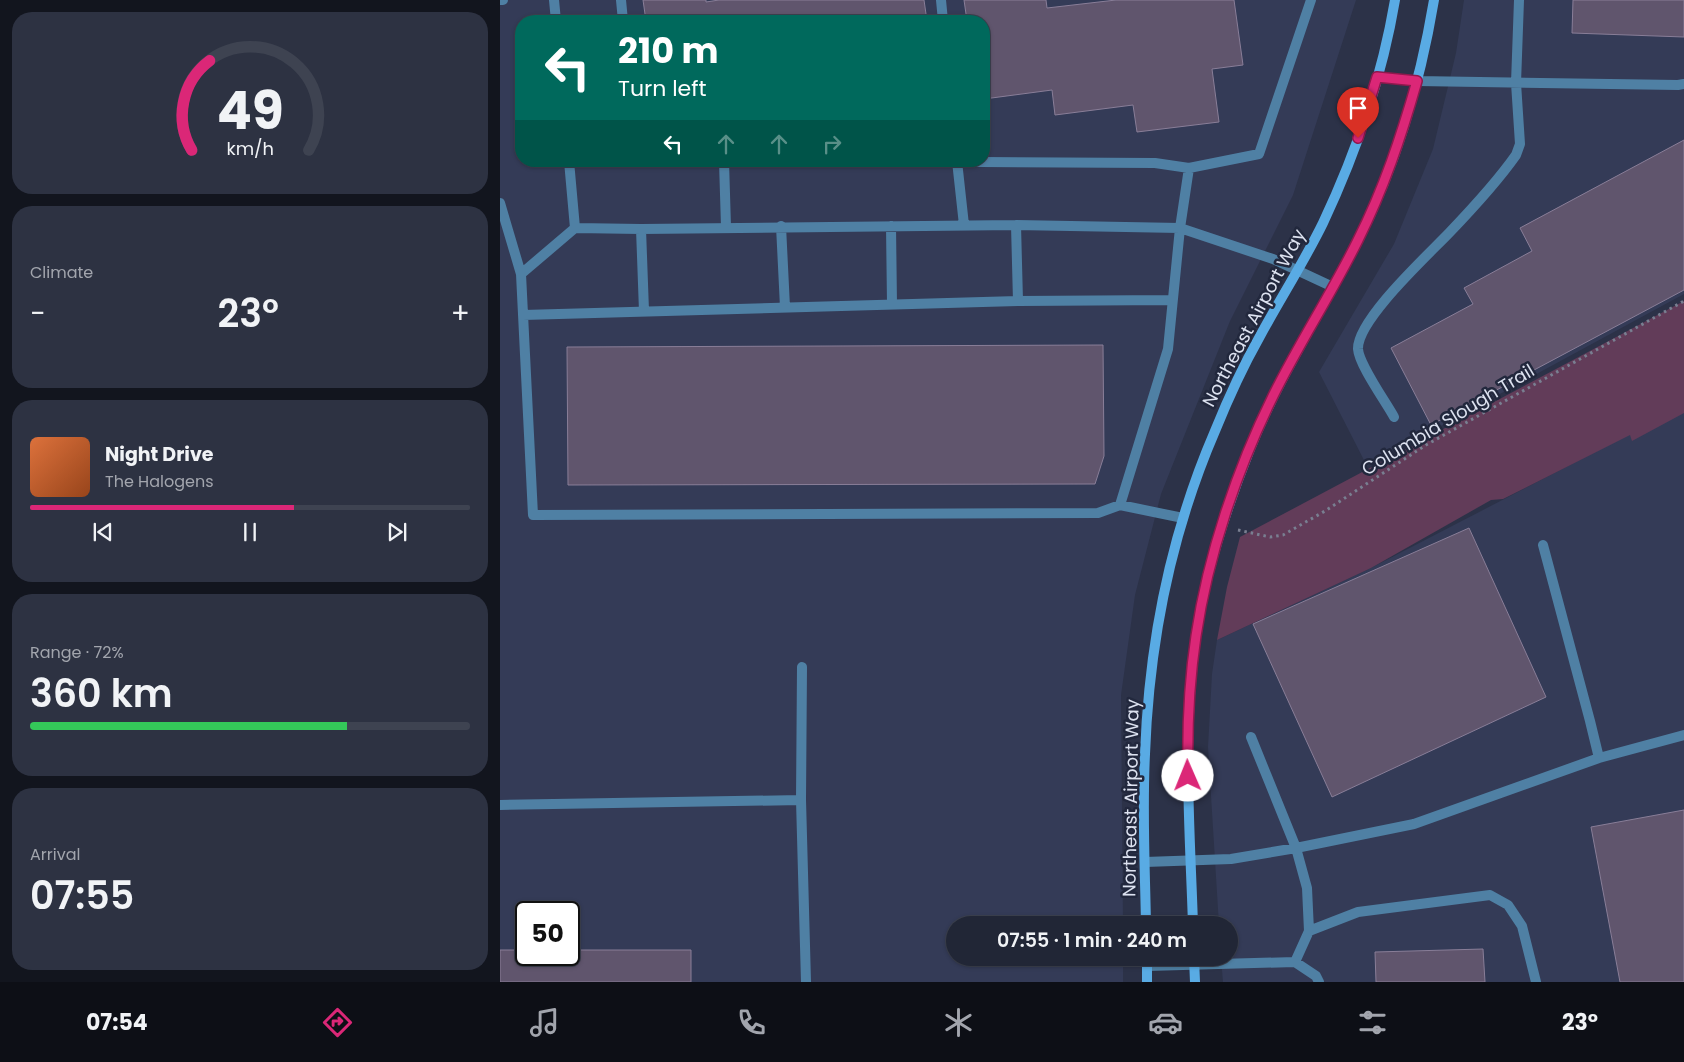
<!DOCTYPE html>
<html lang="en">
<head>
<meta charset="utf-8">
<style>
  :root { --surface:#212636; --page:#2d3242; --text:#f1f3f6; --muted:#a2a5ad; --line:#3e4351; --accent:#db2777 }
  body { margin:0; font-family:Poppins,sans-serif; background:var(--page); color:var(--text); height:100vh; display:flex; flex-direction:column; font-size:19px; white-space:nowrap }
  * { box-sizing:border-box; margin:0 }
  p { font-size:16px; color:var(--muted) }
  .icon { flex:none; width:28px; height:28px; fill:none; stroke:currentColor; stroke-width:2; stroke-linecap:round; stroke-linejoin:round }
  .map { position:relative; flex:1; overflow:hidden }
  .sheet { display:flex; flex-direction:column; gap:12px; padding:12px; background:#12151e; width:500px }
  .sheet>* { flex:none }
  .guide { position:absolute; left:15px; top:15px; width:475px; height:152px; border-radius:20px; box-shadow:0 1px 4px #0004,0 0 0 1px var(--line); background:#00695c; color:#fff; overflow:hidden }
  .speed { position:absolute; left:15px; top:901px; display:flex; gap:10px; font-size:25px; font-weight:700; text-align:center }
  .speed>* { display:grid; place-content:center; width:65px; height:65px; border-radius:50%; background:var(--surface); box-shadow:0 1px 4px #0004,0 0 0 1px var(--line); line-height:1 }
  .speed .limit { border:2px solid #111; border-radius:8px; background:#fff; color:#111 }
  .pin { position:absolute; display:grid; place-items:center; width:42px; height:42px; color:#fff; margin:-51px -21px; border-radius:50% 50% 50% 0; rotate:-45deg; box-shadow:0 0 5px #0007 }
  .pin .icon { rotate:45deg }
  .me { position:absolute; width:55px; margin:-28px; rotate:359deg; stroke-linejoin:round; filter:drop-shadow(0 0 4px #0008) }
  .turn { display:flex; align-items:center; gap:18px; height:105px; padding:0 20px; font-size:22px }
  .turn .icon { width:65px; height:65px; stroke-width:2.5 }
  .turn b { display:block; font-size:35px; line-height:42px }
  .lanes { display:flex; align-items:center; height:48px; padding:0 20px; background:#0003; justify-content:center; gap:25px; direction:ltr }
  .lanes .off { opacity:.35 }
  .big { font-size:38px; font-weight:600; line-height:1.1 }
  .sheet .card { flex:1; display:flex; flex-direction:column; justify-content:center; gap:8px; min-width:0; padding:0 18px; border-radius:20px; background:var(--page) }
  .sheet .dial { align-items:center; gap:0 }
  .dial svg { height:130px; overflow:visible; fill:none; stroke:var(--line); stroke-width:7; stroke-linecap:round; text-anchor:middle }
  .dial text { fill:var(--text); stroke:none }
  .song { display:flex; align-items:center; gap:15px }
  .cover { width:60px; height:60px; border-radius:8px; background:linear-gradient(135deg,hsl(20 70% 55%),hsl(20 70% 35%)) }
  .played { height:5px; border-radius:2px; background:linear-gradient(90deg,var(--accent) 60%,var(--line) 60%) }
  .keys { display:flex; justify-content:space-around; direction:ltr }
  .heat { display:flex; justify-content:space-between; align-items:center; font-size:28px; direction:ltr }
  .charge { height:8px; border-radius:4px; background:linear-gradient(90deg,#34c759 72%,var(--line) 0) }
  .trip { position:absolute; left:446px; top:916px; width:292px; height:50px; border-radius:25px; background:var(--surface); box-shadow:0 1px 4px #0004,0 0 0 1px var(--line); font-weight:600; line-height:50px; text-align:center }
  .tabs { display:flex; height:80px; justify-content:space-around; align-items:center; background:#0d0f16; color:var(--muted) }
  .tabs .icon { width:35px; height:35px }
  .tabs .current { color:var(--accent) }
  .tabs b { font-size:22px; color:var(--text) }
  main { display:flex; flex:1; min-height:0 }
  .map>svg:first-child { display:block }
  .built { fill:#343b57; fill-rule:evenodd }
  .green { fill:#623c59 }
  .building { fill:#60556d; stroke:#897e98 }
  .lines { fill:none; stroke-linecap:round; stroke-linejoin:round }
  .path { stroke:#797f91; stroke-width:3; stroke-dasharray:2.5 4; stroke-linecap:butt }
  .lane { stroke:#4f80a4; stroke-width:10 }
  .secondary { stroke:#59abe4; stroke-width:10 }
  .route-casing { stroke:#8e194d; stroke-width:12 }
  .route { stroke:#db2777; stroke-width:9 }
  .labels { text-anchor:middle; stroke-width:5; stroke-linejoin:round; paint-order:stroke }
  .street-label { font-size:18px; fill:#dde2f0; stroke:#22283d }
</style>
</head>
<body>
<main>
<section class="sheet">
<div class="card dial"><svg viewBox="0 0 100 80">
<path d="M14 69A42 42 0 1 1 86 69"/>
<path d="M14 69A42 42 0 0 1 25 14" stroke="#db2777"/>
<text x="50" y="56" font-size="32" font-weight="700">49</text>
<text x="50" y="72" font-size="11">km/h</text>
</svg></div>
<div class="card"><p>Climate</p>
<div class="heat"><a>−</a><b class="big">23°</b><a>+</a></div>
</div>
<div class="card">
<div class="song"><i class="cover"></i><div><b>Night Drive</b><p>The Halogens</p></div></div>
<div class="played"></div>
<div class="keys"><svg class="icon" aria-label="previous" viewBox="0 0 24 24"><path d="M18 5L8 12l10 7zM5 5v14"/></svg><svg class="icon" aria-label="pause" viewBox="0 0 24 24"><path d="M8 5v14M16 5v14"/></svg><svg class="icon" aria-label="next" viewBox="0 0 24 24"><path d="M6 5l10 7-10 7zM19 5v14"/></svg></div>
</div>
<div class="card"><p>Range · 72%</p><b class="big">360 km</b><div class="charge"></div></div>
<div class="card"><p>Arrival</p><b class="big">07:55</b></div>
</section>
<div class="map">
<svg width="1184" height="982" viewBox="0 0 1184 982">
  <rect width="100%" height="100%" fill="#2c3248"/>
  <!-- built -->
  <path class="built" d="M0,0H856L793,195L730,321L661,494L635,595L621,695L623,925H455V958H623V982H0ZM21,21H484V161H21ZM26,912H69V955H26Z
    M964,0H1184V294L867,466L819,372L894,244L933,149L956,53Z
    M1184,406V982H723L721,958H730V925H719L708,747L712,674L717,640L871,568Z"/>
  <!-- green -->
  <path class="green" d="M1184,301V413L1132,441L1130,435L1003,499L991,500L871,568L717,640L727,587L740,537Z"/>
  <!-- building -->
  <path class="building" d="M143,0H206V2L219,0H424L427,21H146Z
    M464,0H546L547,8L616,0H734L743,65L712,69L719,122L637,132L633,105L555,115L552,90L484,99V21H467Z
    M1073,0H1184V37L1072,33Z
    M1184,140V290L931,425L891,348L973,304L964,288L1032,251L1020,228Z
    M603,345L604,456L595,484L68,485L67,347Z
    M969,528L1046,697L832,797L753,624Z
    M1184,810V982H1120L1091,827Z
    M983,949L985,982H876L875,952Z
    M0,950H26V955H69V950H191V982H0Z"/>
  <g class="lines">
    <!-- path -->
    <path class="path" d="M738,530L770,537L783,535L825,511L926,445L1184,301"/>
    <!-- lane -->
    <path class="lane" d="M0,0H3
      M54,0L56,21
      M121,0L123,21
      M441,0L443,21
      M877,77L917,81L1178,85L1184,84
      M69,161L75,228L141,229L516,225L680,228L773,259L833,287
      M139,161H184
      M224,161L226,227
      M334,161L655,163L689,168
      M457,161L464,225
      M0,203L21,274
      M516,225L518,301
      M281,226L285,307
      M391,226L392,304
      M75,228L21,274L33,515L598,513L620,505L683,518
      M141,229L144,311
      M23,315L518,301L672,300
      M894,417C886,402 859,365 858,349C857,320 928,255 949,233C972,209 997,182 1016,155L1020,144L1016,83L1019,0
      M620,505L668,349L680,228L689,168L759,154L811,0
      M302,667L301,800L306,982
      M751,737L796,848L807,888L809,931L795,962
      M1099,758L1184,735
      M0,805L301,800
      M645,862L731,859L796,848L914,824L1099,758L1090,721L1043,545
      M809,931L858,912L990,895L1008,905L1022,926L1036,982
      M647,966L795,962L816,976L819,982"/>
    <!-- secondary -->
    <path class="secondary" d="M646,925C645,868 642,811 645,754C649,643 671,533 715,431C728,399 742,368 759,338C780,299 804,262 823,223C856,153 882,77 895,0
      M693,925C690,830 682,732 696,637C705,573 726,509 750,449C779,376 822,311 858,241C896,165 920,84 934,0
      M647,958V982
      M694,958L695,982"/>
  </g>
  <g class="lines">
    <!-- route casing -->
    <g class="route-casing">
      <path id="route" d="M688,776C687,730 689,682 696,636C708,555 737,469 773,396C799,343 832,293 858,240C884,188 901,137 917,81L877,77L858,138"/>
    </g>
    <!-- route -->
    <use href="#route" class="route"/>
  </g>
  <g class="labels">
    <!-- street labels -->
    <g class="street-label">
      <text transform="translate(754 318) rotate(-62)" y="6">Northeast Airport Way</text>
      <text transform="translate(948 420) rotate(-31)" y="6">Columbia Slough Trail</text>
      <text transform="translate(631 798) rotate(-89)" y="6">Northeast Airport Way</text>
    </g>
  </g>
</svg>
<div class="speed"><div class="limit">50</div></div>
<div class="pin" style="left:858px;top:138px;background:#d93025"><svg class="icon" aria-label="arrive" viewBox="0 0 24 24"><path d="M6 21V4h12l-3 4 3 4H6"/></svg></div>
<svg class="me" style="left:688px;top:776px" viewBox="-20 -20 40 40"><circle r="19" fill="#fff"/><path d="M0-13L10 11 0 6-10 11z" fill="#db2777"/></svg>
<div class="trip">07:55 · 1 min · 240 m</div>
<div class="guide">
<div class="turn"><svg class="icon" aria-label="left" viewBox="0 0 24 24"><path d="M17 20v-9H6M10 6l-5 5 5 5"/></svg><div><b>210 m</b>Turn left</div></div>
<div class="lanes"><svg class="icon" aria-label="left" viewBox="0 0 24 24"><path d="M17 20v-9H6M10 6l-5 5 5 5"/></svg><svg class="icon off" aria-label="ahead" viewBox="0 0 24 24"><path d="M12 20V5M6 11l6-6 6 6"/></svg><svg class="icon off" aria-label="ahead" viewBox="0 0 24 24"><path d="M12 20V5M6 11l6-6 6 6"/></svg><svg class="icon off" aria-label="right" viewBox="0 0 24 24"><path d="M7 20v-9h11M14 6l5 5-5 5"/></svg></div>
</div>
</div>
</main>
<nav class="tabs">
<b>07:54</b>
<svg class="icon current" aria-label="directions" viewBox="0 0 24 24"><path d="M12 3l9 9-9 9-9-9zM9 14v-3h6M13 9l2 2-2 2"/></svg>
<svg class="icon" aria-label="music" viewBox="0 0 24 24"><path d="M9 18V5l10-2v13"/><circle cx="6" cy="18" r="3"/><circle cx="16" cy="16" r="3"/></svg>
<svg class="icon" aria-label="phone" viewBox="0 0 24 24"><path d="M5 4h4l2 5-3 2q2 4 5 5l2-3 5 2v4C11 20 4 13 5 4z"/></svg>
<svg class="icon" aria-label="climate" viewBox="0 0 24 24"><path d="M12 3v18M4 7l16 10M4 17L20 7"/></svg>
<svg class="icon" aria-label="car" viewBox="0 0 24 24"><path d="M5 17H2v-5l4-1 3-4h7l3 4 3 1v5h-3M9 17h6M6 11h13"/><circle cx="7" cy="17" r="2"/><circle cx="17" cy="17" r="2"/></svg>
<svg class="icon" aria-label="filters" viewBox="0 0 24 24"><path d="M4 7h16M4 17h16"/><circle cx="9" cy="7" r="2"/><circle cx="15" cy="17" r="2"/></svg>
<b>23°</b>
</nav>
</body>
</html>
